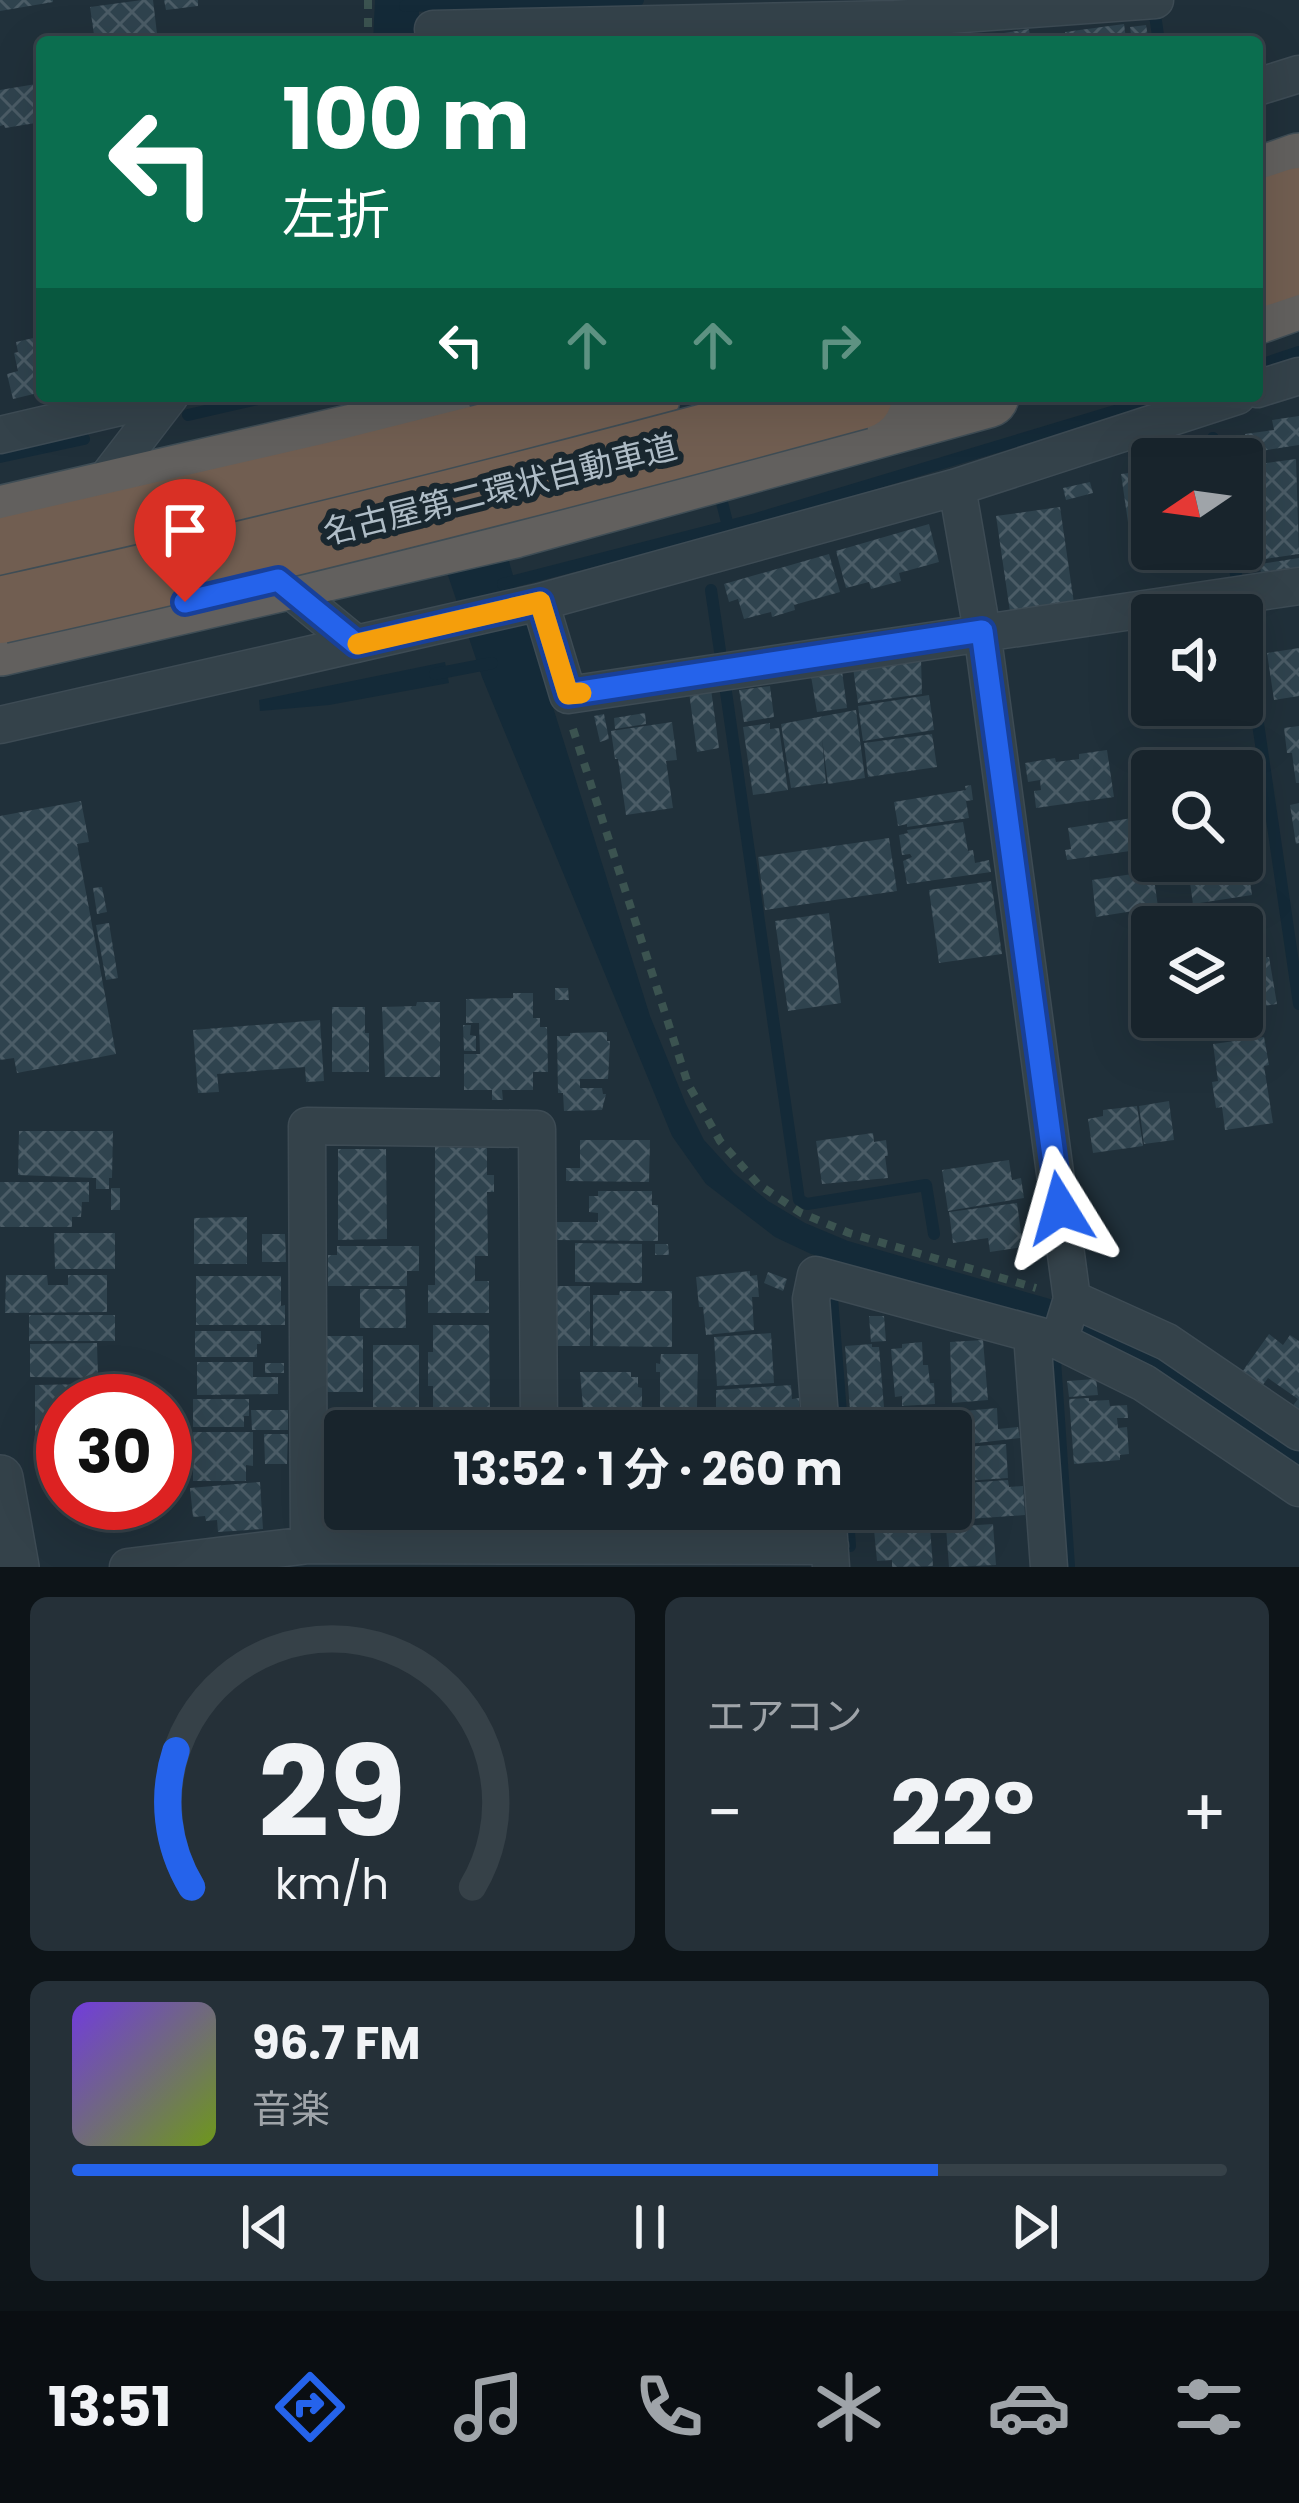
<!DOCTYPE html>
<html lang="ja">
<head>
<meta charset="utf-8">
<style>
  :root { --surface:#18242c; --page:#253038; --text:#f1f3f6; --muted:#9fa4a9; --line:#364148; --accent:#2563eb }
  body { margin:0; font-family:Poppins,"Noto Sans JP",sans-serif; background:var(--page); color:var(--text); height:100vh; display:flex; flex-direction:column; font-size:45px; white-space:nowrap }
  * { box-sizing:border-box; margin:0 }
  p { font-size:39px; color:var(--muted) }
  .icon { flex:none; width:66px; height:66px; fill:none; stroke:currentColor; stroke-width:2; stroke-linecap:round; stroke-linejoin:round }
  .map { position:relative; height:1567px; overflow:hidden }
  .sheet { display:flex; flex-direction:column; gap:30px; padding:30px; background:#0d1418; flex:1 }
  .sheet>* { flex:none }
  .hud { position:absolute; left:36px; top:36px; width:1227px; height:366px; border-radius:12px; box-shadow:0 12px 48px #0002,0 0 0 3px var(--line); background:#0b6e4f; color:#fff; overflow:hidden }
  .needle { width:78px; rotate:257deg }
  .tools { position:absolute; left:1131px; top:438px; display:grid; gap:24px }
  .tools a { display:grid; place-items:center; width:132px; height:132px; border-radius:12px; background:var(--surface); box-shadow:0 12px 48px #0002,0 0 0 3px var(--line); font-size:60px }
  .speed { position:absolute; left:36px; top:1374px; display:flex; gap:24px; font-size:60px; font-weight:700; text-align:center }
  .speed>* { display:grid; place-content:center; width:156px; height:156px; border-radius:50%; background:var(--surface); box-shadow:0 12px 48px #0002,0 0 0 3px var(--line); line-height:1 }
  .speed .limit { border:18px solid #d22; background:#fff; color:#111 }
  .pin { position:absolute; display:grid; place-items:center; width:102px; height:102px; color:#fff; margin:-123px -51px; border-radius:50% 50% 50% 0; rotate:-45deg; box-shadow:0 0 12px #0007 }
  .pin .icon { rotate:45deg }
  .me { position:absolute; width:132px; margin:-66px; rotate:352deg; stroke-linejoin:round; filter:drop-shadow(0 0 9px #0008) }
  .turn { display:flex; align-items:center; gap:42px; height:252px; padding:0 48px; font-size:54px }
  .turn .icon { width:156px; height:156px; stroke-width:2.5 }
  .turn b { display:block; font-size:84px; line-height:102px }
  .lanes { display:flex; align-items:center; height:114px; padding:0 48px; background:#0003; justify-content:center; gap:60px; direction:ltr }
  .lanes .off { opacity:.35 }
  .big { font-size:90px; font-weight:700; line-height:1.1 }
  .sheet .tile { flex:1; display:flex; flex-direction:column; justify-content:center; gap:18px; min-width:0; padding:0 42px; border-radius:18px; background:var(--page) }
  .sheet .dial { align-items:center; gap:0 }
  .dial svg { height:312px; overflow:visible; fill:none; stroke:var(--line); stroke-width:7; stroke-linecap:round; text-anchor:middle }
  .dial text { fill:var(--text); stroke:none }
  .song { display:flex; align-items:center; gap:36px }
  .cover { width:144px; height:144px; border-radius:18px; background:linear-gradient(135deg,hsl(260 70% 55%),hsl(80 70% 35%)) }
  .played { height:12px; border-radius:6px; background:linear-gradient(90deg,var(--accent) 75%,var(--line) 75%) }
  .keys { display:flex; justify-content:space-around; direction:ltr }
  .heat { display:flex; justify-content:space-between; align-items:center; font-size:66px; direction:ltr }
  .sheet .tiles { flex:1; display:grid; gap:30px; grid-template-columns:1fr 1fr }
  .tile:last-child { grid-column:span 2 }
  .trip { position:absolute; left:324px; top:1410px; width:648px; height:120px; border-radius:12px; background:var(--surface); box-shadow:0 12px 48px #0002,0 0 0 3px var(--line); font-weight:700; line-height:120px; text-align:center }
  .tab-bar { display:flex; height:192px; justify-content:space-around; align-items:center; background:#0a0e12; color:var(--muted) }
  .tab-bar .icon { width:84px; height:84px }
  .tab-bar .selected { color:var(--accent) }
  .tab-bar b { font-size:54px; color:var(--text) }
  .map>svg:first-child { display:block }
  .water { fill:#142a38 }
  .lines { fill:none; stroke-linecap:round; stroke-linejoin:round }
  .stream { stroke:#142a38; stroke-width:12 }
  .building { fill:url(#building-cross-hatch) }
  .minor-casing { stroke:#3d4b54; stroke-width:39 }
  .tertiary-casing { stroke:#3d4b54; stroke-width:48 }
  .trunk-casing { stroke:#3f4d55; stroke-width:66 }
  .motorway-casing { stroke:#3f4d55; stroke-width:69 }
  .path { stroke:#3b5350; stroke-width:8; stroke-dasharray:9 9; stroke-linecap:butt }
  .minor { stroke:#34424a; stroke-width:36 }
  .tertiary { stroke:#34424a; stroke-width:45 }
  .trunk { stroke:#62605e; stroke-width:63 }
  .motorway { stroke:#715e51; stroke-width:66 }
  .motorway-bridge-casing { stroke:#3f4d55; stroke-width:69; stroke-linecap:butt }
  .motorway-bridge { stroke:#715e51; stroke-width:66 }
  .route-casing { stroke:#184099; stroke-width:30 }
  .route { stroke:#2563eb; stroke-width:21 }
  .slow { stroke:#f59e0b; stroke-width:21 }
  .labels { text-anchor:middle; stroke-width:12; stroke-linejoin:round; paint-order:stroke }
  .street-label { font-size:33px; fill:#afbdc7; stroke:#19272f }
</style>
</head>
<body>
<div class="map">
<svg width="1299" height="1567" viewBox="0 0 1299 1567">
  <defs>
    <pattern id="building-cross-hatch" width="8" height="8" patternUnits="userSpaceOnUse" patternTransform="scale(3)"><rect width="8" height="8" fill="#2f434e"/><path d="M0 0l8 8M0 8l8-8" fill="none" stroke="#4b5c66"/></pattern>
  </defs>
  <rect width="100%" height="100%" fill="#20303a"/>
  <!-- water -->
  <path class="water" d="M375,0H419V42H373Z
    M388,396H461L530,634L650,1016L685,1102L704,1140L734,1173L768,1201L805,1223L848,1241L1057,1301L1166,1351L1299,1442V1470L1079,1336L811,1254L775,1237L706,1184L672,1136L482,677Z
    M445,662L449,683L329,705L260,711L259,700Z"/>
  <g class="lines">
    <!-- stream -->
    <path class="stream" d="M405,6L638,0
      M1155,15L1159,42
      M1257,366L1299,352
      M314,396L320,399L333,396
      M188,415L271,396
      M1213,438L1217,459
      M0,457L84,439
      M718,487L728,526
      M1232,549L1237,581
      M503,584L756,519L1165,396
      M711,590L720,651
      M1241,607L1299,1004
      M435,674L492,663
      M725,685L799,1200L807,1204L926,1185L934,1234
      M832,1298L842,1427
      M1055,1361L1069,1567
      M848,1519L850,1546"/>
  </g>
  <!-- building -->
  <path class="building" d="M0,0H53V2L0,11Z
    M142,0H153L158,42H95L90,7Z
    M164,0H198V6L166,10Z
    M1124,24L1126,38L1118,40V42H1067L1065,32Z
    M1146,25L1149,42H1132L1130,27Z
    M1029,29L1031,42H992L991,35Z
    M981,33L982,42H935V39Z
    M42,83V122L5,128L4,125L0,126V90Z
    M42,124V164L40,165L33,126Z
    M42,171V218L37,219L35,202L39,201L34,172Z
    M42,336V392L13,399L7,374L18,371L14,353L18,352L16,342Z
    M1299,416V445L1248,453L1245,434L1274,430L1272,420Z
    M1296,459L1299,554L1258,560L1244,466Z
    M1152,470V533L1130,536L1121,474Z
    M1090,482L1093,493L1066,500L1063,488Z
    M1060,507L1074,603L1010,612L996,516Z
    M929,524L939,562L899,573L901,581L871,589L869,582L846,588L836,551Z
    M829,554L840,592L794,605L795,610L772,617L771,612L744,619L738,599L729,602L724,584Z
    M1299,558V569L1261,575L1260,564Z
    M1299,648V696L1274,700L1267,653Z
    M921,658L922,694L858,703L853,668Z
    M842,671L847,708L817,712L811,676Z
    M770,686L774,717L744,722L739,690Z
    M711,689L719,748L697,752L689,692Z
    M929,695L934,730L863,741L858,706Z
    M856,710L865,778L828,784L822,738L826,783L791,788L781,724Z
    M645,713L646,724L615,729L614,718Z
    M604,714L609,739L600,742L594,716Z
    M672,722L677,760L666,761L673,808L626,815L618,759H615L611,731Z
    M770,723V729L779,728L788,790L753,795L743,727Z
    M1299,726V783H1296L1292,753H1287L1284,728Z
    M932,734L937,767L868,777L864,743Z
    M1107,750L1114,797L1036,808L1034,791L1041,790L1040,780L1028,782L1025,763L1055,758L1056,762L1079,759V754Z
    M1214,757L1216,771H1165L1164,765Z
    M971,785L973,800L966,801L969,818L907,827V824L898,826L894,802L966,790L965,786Z
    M81,801L89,842L77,844L116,1054L17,1073L14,1058L0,1060V816Z
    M1299,803V843L1296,844L1290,805Z
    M1139,817V821L1144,820L1148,844L1143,845L1144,849L1067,860L1065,850L1071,849L1068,828Z
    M963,822L968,851L973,850L975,863L989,860L991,872L907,884L903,861L912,857L910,854L902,855L899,835L908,833L907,830Z
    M889,838L897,891L765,910L758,857Z
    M1242,846H1245L1252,895L1193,904L1187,862L1242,861Z
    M1153,871L1158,907L1096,917L1092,880Z
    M991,881L1002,954L939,963L929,890Z
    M102,887L107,912L97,914L93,888Z
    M829,913L841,1003L788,1011L775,921Z
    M109,923L118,978L106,980L96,925Z
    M1269,957L1277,1004L1242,1009V961Z
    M555,988H568L569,1000H555Z
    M513,993H533V1018H540V1027H547L548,1072H533V1090H502L503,1100H492V1090H464V1054H480L479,1023H466V999L513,998Z
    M417,1002H440V1077H385L382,1007L416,1006Z
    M332,1007H365V1033H369V1072H332Z
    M320,1020L324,1081L306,1082L305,1067L217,1074L219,1092L198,1093L193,1030Z
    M463,1025H471L470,1035L476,1036V1051H464Z
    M607,1032V1041H610L608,1079H580V1088H602L603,1094H606L602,1110L564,1111L563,1093H558L557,1036H570V1033Z
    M1264,1037L1269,1065L1264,1066L1273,1123L1225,1130L1222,1107L1216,1108L1212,1082L1218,1081L1213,1044Z
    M1169,1101L1174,1140L1144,1144L1139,1106Z
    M1137,1106L1143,1146L1093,1153L1088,1119L1103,1116V1110Z
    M19,1131H113L112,1178H109V1189H96V1178L18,1175Z
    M873,1133L874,1142L886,1140L888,1156H885L888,1178L822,1184L816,1141Z
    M580,1140H650L649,1182L566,1181V1168H580Z
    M435,1147L487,1148V1175H494V1192H487L488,1256H475V1281H489V1313H428V1285H435Z
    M338,1149H386L387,1239L338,1240Z
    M1009,1160L1012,1180L1021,1178L1024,1198L948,1211L942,1170Z
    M0,1182H89V1202H82L81,1217H72V1227H0Z
    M111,1188H120V1210H111Z
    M598,1191H652V1205H658V1241L556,1240V1222H598V1213L589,1212V1196H598Z
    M1017,1203L1023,1247L990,1252L988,1238L953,1243L949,1212Z
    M247,1217V1264H194V1218Z
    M54,1233H115V1269H55Z
    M262,1234H285L286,1262H262Z
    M575,1243L642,1244V1283L575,1282Z
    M655,1244H668L669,1255H655Z
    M337,1246H419V1271H407V1286H328V1255H337Z
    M750,1271V1276L757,1275L759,1297H752L754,1330L706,1335L703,1307H699L696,1277Z
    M768,1272L787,1279L783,1291L764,1283Z
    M6,1275H47L48,1285H68V1275H107V1312L5,1313Z
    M196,1276H281V1306L285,1305V1325H196Z
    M556,1286H590V1346H556Z
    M360,1289H405L406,1328H360Z
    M620,1291H672V1347L593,1346V1295H619Z
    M29,1315H115V1341H29Z
    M869,1316H884L886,1341L871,1342Z
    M433,1325H489L490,1417H433V1386H428V1352H433Z
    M195,1331H261V1344H257V1357H195Z
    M771,1333L774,1383L717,1386L714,1337Z
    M1269,1334L1283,1345L1290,1335L1299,1341V1413L1291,1408L1298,1399L1268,1378L1262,1386L1242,1372Z
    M323,1336H363V1392H323Z
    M983,1340L988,1400L952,1403L950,1342Z
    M922,1342L923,1365H928L930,1383H934L935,1404L902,1406V1396L895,1397L891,1349L902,1348V1344Z
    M97,1343L98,1378L30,1377V1344Z
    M872,1344V1347H879L884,1407L850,1410L845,1346Z
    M373,1345H419V1410H373Z
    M661,1354H698L697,1407H660V1372H656V1363L660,1364Z
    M197,1362H253V1377H278V1394L197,1395Z
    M265,1363H284V1373H265Z
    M580,1372H631V1377H638V1387L642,1388V1407H583Z
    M1096,1379L1098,1395L1069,1397L1067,1381Z
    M84,1384V1401H63V1436H35V1385Z
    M791,1385L792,1399L799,1398L800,1424L716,1429V1390Z
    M1089,1398V1401L1109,1400L1110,1406L1127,1405L1128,1418H1117L1118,1428L1127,1427L1129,1454L1120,1455V1460L1074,1464L1069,1399Z
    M193,1399H249V1416H244V1427H193Z
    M997,1408L998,1429L1018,1427L1020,1438L951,1446V1431H932L930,1414Z
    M251,1410H288V1430H252Z
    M917,1412L918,1431H848L847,1419Z
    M402,1413H424L425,1430L352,1431V1417H402Z
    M589,1414H641V1431H579V1418H589Z
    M432,1426H483L484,1431H432Z
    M193,1432H253V1466L246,1465V1481H193Z
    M321,1432H344V1441L320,1442Z
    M264,1434H288L287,1464H265Z
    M1006,1444L1008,1478L951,1482V1448Z
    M321,1460H344V1471H321Z
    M323,1479H345V1509H367V1523L325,1524Z
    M1008,1480L1009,1487L1023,1486L1025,1515L940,1521L939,1509H951V1484Z
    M260,1482L263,1529L218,1532L217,1520L206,1521L205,1516L193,1517L190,1488Z
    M373,1509H411V1524L373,1525Z
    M451,1509H508L507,1521H451Z
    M579,1509H646V1520L579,1519Z
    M716,1509H760L761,1521L717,1523Z
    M858,1509H924L925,1521L859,1525Z
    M993,1524L996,1565L949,1567L946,1527Z
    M930,1527L933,1566L892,1567V1560L877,1561L874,1530Z"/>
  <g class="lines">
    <!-- minor casing -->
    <g class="minor-casing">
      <path id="minor" d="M433,29L895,19L1155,0
        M1257,87L1299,74
        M1257,389L1299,376
        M0,435L167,396
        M957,487L982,631L1072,1299L1059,1341
        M94,495L170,396
        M278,580L356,644
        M540,602L568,695L1299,586
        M0,725L540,602L957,487L1237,396
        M1072,1299L1167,1342L1299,1432
        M1032,1334L1049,1567
        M821,1431L811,1299L816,1275L1059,1341L1144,1383L1299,1488
        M827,1509L831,1567
        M309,1545L307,1126L537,1129L539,1431
        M128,1567L309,1545L830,1546"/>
    </g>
    <!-- tertiary casing -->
    <g class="tertiary-casing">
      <path id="tertiary" d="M0,1478L16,1567"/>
    </g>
    <!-- trunk casing -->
    <g class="trunk-casing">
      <path id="trunk" d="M1257,180L1299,165
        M1257,312L1299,297
        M0,518L440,416
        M0,644L514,526L987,396"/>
    </g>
    <!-- motorway casing -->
    <g class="motorway-casing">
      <path id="motorway" d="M1257,215L1299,201
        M1257,274L1299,260
        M0,552L335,475L647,396"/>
    </g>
    <!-- path -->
    <path class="path" d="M368,0V42
      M573,729L688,1084L720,1141L758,1184L801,1213L849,1233L1036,1288"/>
    <!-- minor -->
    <use href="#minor" class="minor"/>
    <!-- tertiary -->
    <use href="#tertiary" class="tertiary"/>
    <!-- trunk -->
    <use href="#trunk" class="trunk"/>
    <!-- motorway -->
    <use href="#motorway" class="motorway"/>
    <!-- motorway-bridge casing -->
    <g class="motorway-bridge-casing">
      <path id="motorway-bridge" d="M0,610C288,547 575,473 859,396"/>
    </g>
    <!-- motorway-bridge -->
    <use href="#motorway-bridge" class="motorway-bridge"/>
  </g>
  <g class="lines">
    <!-- route casing -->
    <g class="route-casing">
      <path id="route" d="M185,602L278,580L356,644L540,602L568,694L982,631L1060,1208"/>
    </g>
    <!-- route -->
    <use href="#route" class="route"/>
    <!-- slow -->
    <path class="slow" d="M358,644L540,602L568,694L581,693"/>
  </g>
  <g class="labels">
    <!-- street labels -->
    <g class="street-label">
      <text transform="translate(500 489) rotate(-14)" y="12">名古屋第二環状自動車道</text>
    </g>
  </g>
</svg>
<div class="tools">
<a><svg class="needle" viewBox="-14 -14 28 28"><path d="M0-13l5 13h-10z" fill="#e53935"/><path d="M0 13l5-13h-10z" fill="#9fa4a9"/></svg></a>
<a><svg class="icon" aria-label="sound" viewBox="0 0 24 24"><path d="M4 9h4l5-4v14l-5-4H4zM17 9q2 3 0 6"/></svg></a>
<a><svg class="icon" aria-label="search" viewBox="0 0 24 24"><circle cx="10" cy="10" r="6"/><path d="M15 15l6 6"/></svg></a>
<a><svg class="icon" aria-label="layers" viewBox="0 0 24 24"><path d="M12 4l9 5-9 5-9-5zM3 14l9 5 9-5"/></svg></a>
</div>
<div class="speed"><div class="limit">30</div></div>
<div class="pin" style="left:185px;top:602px;background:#d93025"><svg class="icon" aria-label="arrive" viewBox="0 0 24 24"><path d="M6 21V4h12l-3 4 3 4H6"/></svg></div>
<svg class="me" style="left:1060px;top:1208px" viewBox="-20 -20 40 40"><path d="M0-17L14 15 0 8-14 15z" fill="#2563eb" stroke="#fff" stroke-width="4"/></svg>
<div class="trip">13:52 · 1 分 · 260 m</div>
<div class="hud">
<div class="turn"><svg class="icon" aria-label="left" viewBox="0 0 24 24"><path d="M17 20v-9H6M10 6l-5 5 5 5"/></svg><div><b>100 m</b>左折</div></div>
<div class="lanes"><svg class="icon" aria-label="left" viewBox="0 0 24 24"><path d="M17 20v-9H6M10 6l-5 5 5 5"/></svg><svg class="icon off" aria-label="ahead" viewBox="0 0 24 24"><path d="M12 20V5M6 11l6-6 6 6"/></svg><svg class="icon off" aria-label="ahead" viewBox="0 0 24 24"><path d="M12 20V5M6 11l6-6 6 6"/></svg><svg class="icon off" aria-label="right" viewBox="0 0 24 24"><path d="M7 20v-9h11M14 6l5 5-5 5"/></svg></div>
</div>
</div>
<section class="sheet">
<div class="tiles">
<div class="tile dial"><svg viewBox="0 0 100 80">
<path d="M14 69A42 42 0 1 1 86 69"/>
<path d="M14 69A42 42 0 0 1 10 34" stroke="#2563eb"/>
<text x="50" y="56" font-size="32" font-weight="700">29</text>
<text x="50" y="72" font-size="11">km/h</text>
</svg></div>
<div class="tile"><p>エアコン</p>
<div class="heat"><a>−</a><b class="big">22°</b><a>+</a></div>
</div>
<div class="tile">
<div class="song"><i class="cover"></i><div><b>96.7 FM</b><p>音楽</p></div></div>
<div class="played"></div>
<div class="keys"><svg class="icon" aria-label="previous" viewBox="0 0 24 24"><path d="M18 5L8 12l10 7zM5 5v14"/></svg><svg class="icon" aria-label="pause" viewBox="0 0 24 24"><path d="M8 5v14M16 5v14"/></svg><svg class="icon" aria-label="next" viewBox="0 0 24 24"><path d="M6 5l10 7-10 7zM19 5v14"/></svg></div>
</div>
</div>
</section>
<nav class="tab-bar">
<b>13:51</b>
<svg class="icon selected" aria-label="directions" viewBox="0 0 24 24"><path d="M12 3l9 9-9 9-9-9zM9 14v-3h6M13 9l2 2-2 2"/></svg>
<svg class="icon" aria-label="music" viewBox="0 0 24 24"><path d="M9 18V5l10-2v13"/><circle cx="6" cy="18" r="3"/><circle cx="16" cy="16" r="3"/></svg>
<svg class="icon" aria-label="phone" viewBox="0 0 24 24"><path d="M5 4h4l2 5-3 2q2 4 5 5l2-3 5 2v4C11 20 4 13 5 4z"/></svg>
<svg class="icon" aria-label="climate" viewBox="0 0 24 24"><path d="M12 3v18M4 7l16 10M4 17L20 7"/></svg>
<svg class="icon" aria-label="car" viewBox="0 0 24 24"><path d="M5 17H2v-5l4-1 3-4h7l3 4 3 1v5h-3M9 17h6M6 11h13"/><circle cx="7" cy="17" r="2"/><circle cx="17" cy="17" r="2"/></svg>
<svg class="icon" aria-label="filters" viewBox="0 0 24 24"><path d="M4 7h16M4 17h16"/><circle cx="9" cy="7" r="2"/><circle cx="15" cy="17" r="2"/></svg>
</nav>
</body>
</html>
